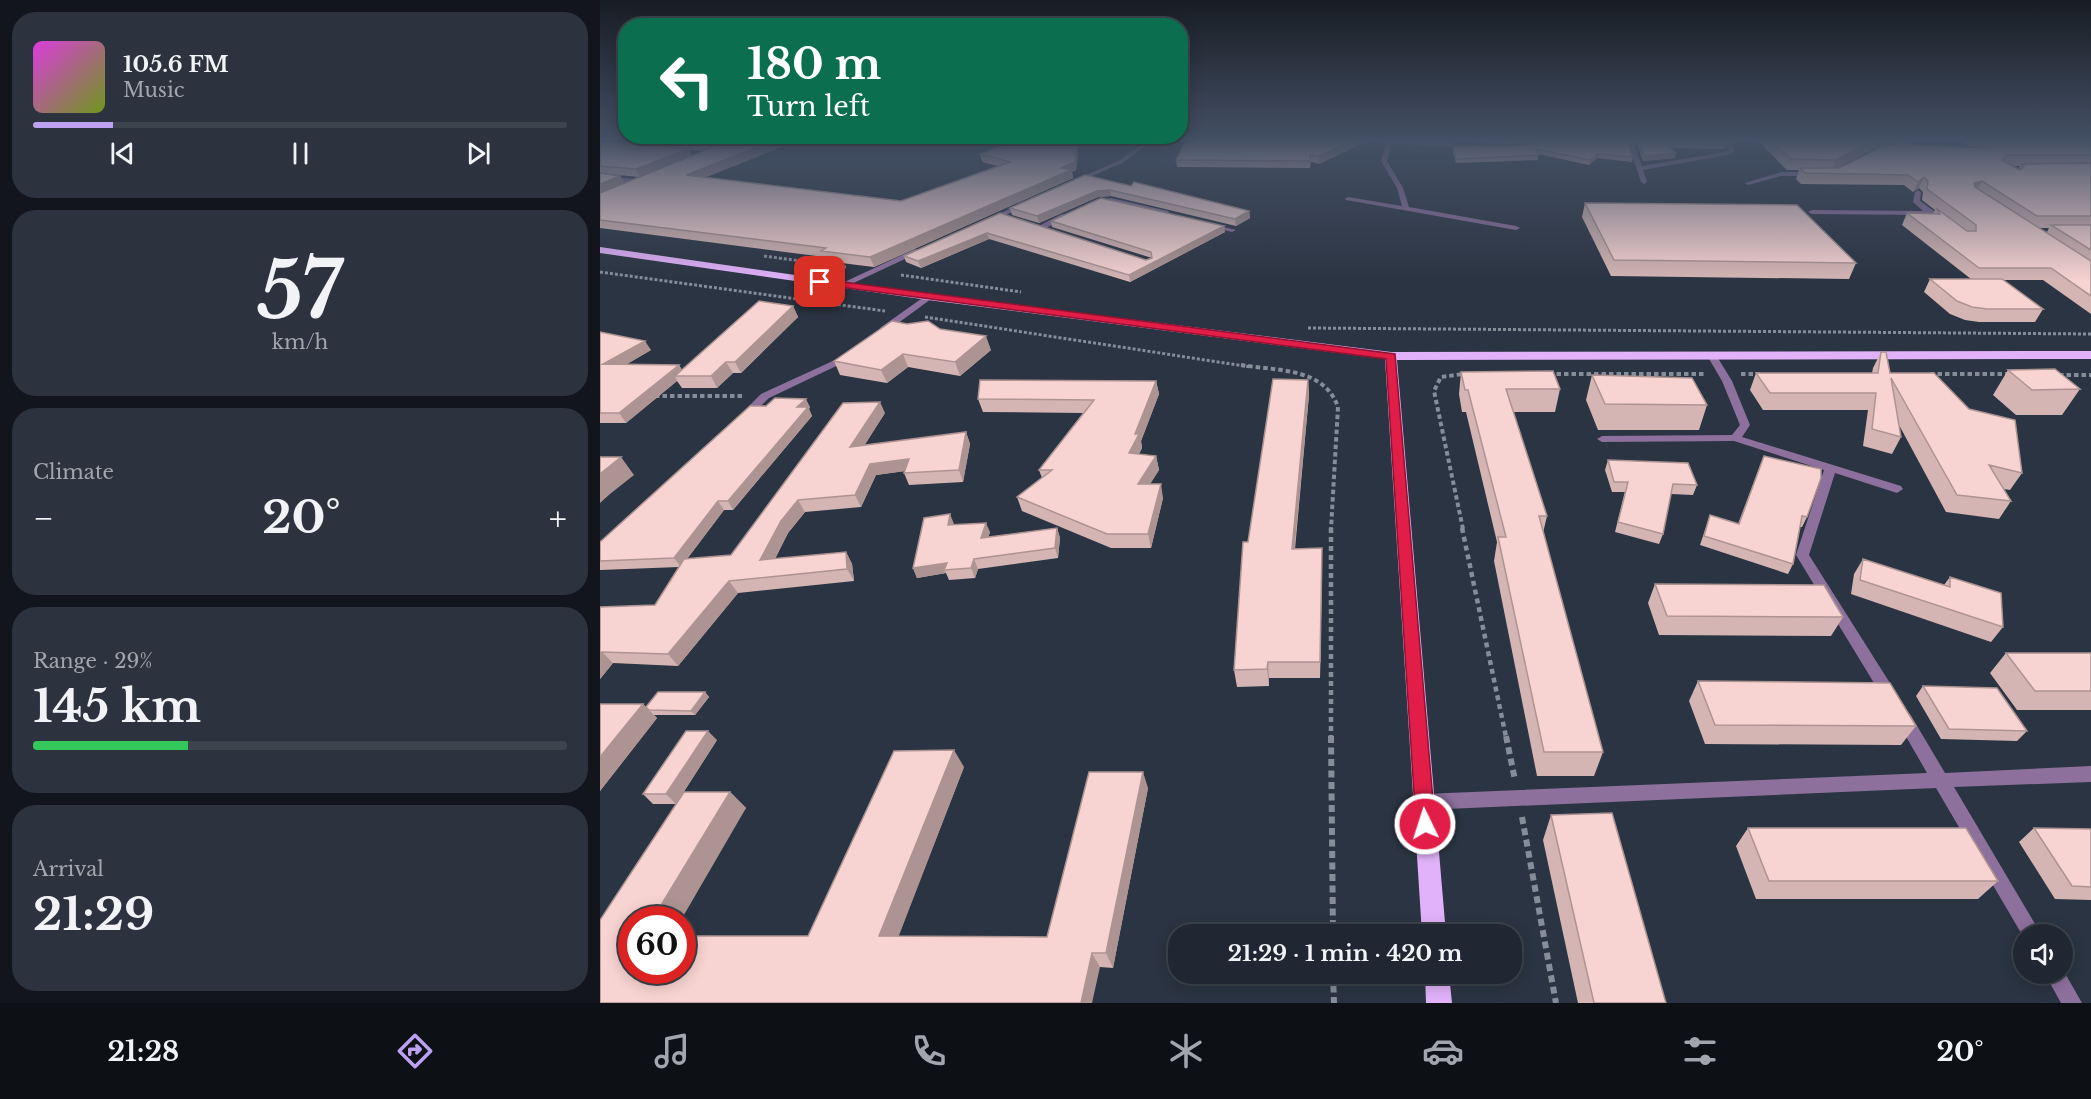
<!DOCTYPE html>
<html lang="en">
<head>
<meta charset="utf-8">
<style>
  :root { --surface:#202732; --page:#2d333e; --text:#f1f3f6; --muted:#a2a5ac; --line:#3d444d; --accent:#bca0f2 }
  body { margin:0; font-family:"Libre Baskerville",serif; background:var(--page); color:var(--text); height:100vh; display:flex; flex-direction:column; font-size:22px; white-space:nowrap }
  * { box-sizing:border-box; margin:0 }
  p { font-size:20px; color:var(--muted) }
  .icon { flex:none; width:33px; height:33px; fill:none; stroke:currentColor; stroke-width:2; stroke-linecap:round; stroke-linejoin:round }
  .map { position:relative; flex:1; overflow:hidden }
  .sheet { display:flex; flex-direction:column; gap:12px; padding:12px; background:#12151c; width:600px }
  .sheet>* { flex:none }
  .top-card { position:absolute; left:18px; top:18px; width:570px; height:126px; border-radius:24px; box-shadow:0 3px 15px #0003,0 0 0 2px var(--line); background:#0b6e4f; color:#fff; overflow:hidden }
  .tools { position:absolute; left:1413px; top:924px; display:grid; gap:12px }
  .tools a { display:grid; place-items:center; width:60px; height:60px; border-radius:50%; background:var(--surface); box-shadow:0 3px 15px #0003,0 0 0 2px var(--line); font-size:30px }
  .speed { position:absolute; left:18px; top:906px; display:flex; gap:12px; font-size:30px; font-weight:700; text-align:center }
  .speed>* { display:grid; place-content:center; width:78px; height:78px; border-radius:50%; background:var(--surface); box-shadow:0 3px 15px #0003,0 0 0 2px var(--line); line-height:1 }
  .speed .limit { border:9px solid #d22; background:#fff; color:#111 }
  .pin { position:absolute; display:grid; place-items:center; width:51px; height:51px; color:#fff; margin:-26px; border-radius:12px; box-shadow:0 3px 9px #0006 }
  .me { position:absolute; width:66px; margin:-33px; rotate:356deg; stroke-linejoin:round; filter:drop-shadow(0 0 4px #0008) }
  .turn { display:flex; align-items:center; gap:21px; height:126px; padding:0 30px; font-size:27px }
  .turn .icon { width:78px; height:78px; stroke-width:2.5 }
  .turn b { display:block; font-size:42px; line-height:51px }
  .big { font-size:45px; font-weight:700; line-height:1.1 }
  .sheet .tile { flex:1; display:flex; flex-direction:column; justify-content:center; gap:9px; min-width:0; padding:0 21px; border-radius:24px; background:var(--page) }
  .sheet .dial { align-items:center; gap:0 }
  .dial b { font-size:78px; line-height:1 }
  .song { display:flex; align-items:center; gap:18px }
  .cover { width:72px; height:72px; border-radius:9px; background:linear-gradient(135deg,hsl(300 70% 55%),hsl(80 70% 35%)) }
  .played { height:6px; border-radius:3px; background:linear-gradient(90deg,var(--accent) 15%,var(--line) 15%) }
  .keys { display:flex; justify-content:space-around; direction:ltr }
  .heat { display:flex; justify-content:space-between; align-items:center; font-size:33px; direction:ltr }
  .charge { height:9px; border-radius:4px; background:linear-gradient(90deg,#34c759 29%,var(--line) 0) }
  .trip { position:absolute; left:568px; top:924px; width:354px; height:60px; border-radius:24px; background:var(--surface); box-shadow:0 3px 15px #0003,0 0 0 2px var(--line); font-weight:700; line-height:60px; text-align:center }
  .tabs { display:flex; height:96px; justify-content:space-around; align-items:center; background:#0d1014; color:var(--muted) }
  .tabs .icon { width:42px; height:42px }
  .tabs .active { color:var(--accent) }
  .tabs b { font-size:27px; color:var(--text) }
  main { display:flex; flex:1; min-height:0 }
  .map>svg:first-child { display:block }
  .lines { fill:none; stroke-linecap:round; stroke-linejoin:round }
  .path-far3 { stroke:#858d99; stroke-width:3; stroke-dasharray:3 2; stroke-linecap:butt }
  .path-far2 { stroke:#858d99; stroke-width:4; stroke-dasharray:4.5 3; stroke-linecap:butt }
  .path-far1 { stroke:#858d99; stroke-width:4.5; stroke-dasharray:5 4; stroke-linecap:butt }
  .path { stroke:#858d99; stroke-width:6; stroke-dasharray:7 4.5; stroke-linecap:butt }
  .minor { fill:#8d709c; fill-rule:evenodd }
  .tertiary { fill:#8d709c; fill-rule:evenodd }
  .primary { fill:#e1b1f9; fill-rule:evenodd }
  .wall { fill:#d4b5b4; fill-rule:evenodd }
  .shaded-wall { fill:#ad9492 }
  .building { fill:#f7d3d1; stroke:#ad9492; stroke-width:1.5 }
  .route { fill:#e11d48; stroke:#92132f; stroke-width:1.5 }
</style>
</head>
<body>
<main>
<section class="sheet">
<div class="tile">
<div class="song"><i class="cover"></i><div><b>105.6 FM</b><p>Music</p></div></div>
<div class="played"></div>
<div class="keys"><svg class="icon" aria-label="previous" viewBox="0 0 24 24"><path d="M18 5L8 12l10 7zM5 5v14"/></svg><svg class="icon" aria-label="pause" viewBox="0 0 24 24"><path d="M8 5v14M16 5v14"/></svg><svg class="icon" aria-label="next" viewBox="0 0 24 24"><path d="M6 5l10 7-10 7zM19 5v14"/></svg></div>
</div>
<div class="tile dial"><b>57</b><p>km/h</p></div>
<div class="tile"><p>Climate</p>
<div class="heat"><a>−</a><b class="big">20°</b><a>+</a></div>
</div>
<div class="tile"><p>Range · 29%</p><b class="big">145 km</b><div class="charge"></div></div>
<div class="tile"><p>Arrival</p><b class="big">21:29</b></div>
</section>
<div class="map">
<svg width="1491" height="1003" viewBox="0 0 1491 1003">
  <rect width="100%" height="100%" fill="#2b3442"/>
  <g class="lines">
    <!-- path-far3 -->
    <path class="path-far3" d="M164,256L246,267
      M0,272L285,311
      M301,275L421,292
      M325,317L651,367
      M708,328L1491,334"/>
    <!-- path-far2 -->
    <path class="path-far2" d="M641,365C677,371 724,367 738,407L731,529
      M949,374H1106
      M1141,374H1160
      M1330,374H1409
      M1459,375H1491
      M55,396H143
      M863,529L834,391L841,377L863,374"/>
    <!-- path-far1 -->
    <path class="path-far1" d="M731,528V737
      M862,528L906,737"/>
    <!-- path -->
    <path class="path" d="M731,736L733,934
      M906,736L915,780
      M922,817L956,1003
      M733,974L734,1003"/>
    <!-- minor -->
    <path class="minor" d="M755,140H798L887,146L885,149L792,144L787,161L803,188L809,207L916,226L920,228L916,230L746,200L745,199L748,197L802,206L797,188L781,161L786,143Z
      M1027,140H1033L1042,166L1124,152L1129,150L1125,141L1150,140L1131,143L1135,151L1128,155L1043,170L1047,182L1044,184L1041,182Z
      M1181,172H1213L1216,174L1213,176H1181L1148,185L1145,183Z
      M0,175L42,180L45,182L42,184L0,179Z
      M1318,190L1321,192L1320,201L1334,211V215L1212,214L1208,212L1212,210L1323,211L1313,202L1315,192Z
      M511,198L568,211L569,213L565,215L511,202L492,206L489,204Z
      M462,214L469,216L442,230L435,228Z
      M608,223L636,230L632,232L611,227H608Z
      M328,294L331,295V299L286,332H280V328Z
      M248,354L251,355V359L169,398L148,418H140L139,416L161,394Z
      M1113,354L1116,355L1132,381L1150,425L1142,437L1301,486L1303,489L1297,493L1235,473L1209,555L1295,691L1298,696L1295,701L1290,702L1285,701L1196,555L1224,470L1134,441L1002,442L997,439L1002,436L1132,435L1140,425L1122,381L1108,357Z
      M1304,712L1310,714L1345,773L1491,766V782L1354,787L1441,934H1424V938L1336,788L824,810L818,808L815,802L818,796L824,794L1327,773L1296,719L1298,714Z
      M1462,968L1482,1003H1461L1445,974H1462Z"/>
    <!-- tertiary -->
    <path class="tertiary" d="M547,140H554L524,162L476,183L471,182L520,160Z
      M425,202L428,204L427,205L392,222L385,220Z
      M315,249L322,251L245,287L238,285Z"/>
    <!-- primary -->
    <path class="primary" d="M0,247L328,294L791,352L1491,351V359L797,360L846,934H822L785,359L328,300L0,253Z
      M825,974H849L852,1003H826Z"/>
  </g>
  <!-- wall -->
  <path class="wall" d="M6,140H199L106,177L301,201L398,166L382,162L380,154L477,146L478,154L476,170L472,172L473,178L274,267L225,261L224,257L0,228V141L74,148ZM89,150L103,151L92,156ZM0,173L38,177L24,183L20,176Z
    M586,140H763V143L719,164L711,162L710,168L577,167L576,160Z
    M849,140H1027L1033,157L1032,162L997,158L989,165L938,154V160L856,163L853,151V146H919L939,143L944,140L907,144Z
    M1036,140H1122L1126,145L1124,149L1069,148L1075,158L1043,161Z
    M1157,140H1306L1305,142L1310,145L1369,147L1359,140H1491V314L1443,280H1403L1443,309L1435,322H1379L1365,320L1350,314L1324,292L1330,279H1371L1302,225L1307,213L1333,214L1335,210L1322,200L1323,192L1319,188L1313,192L1304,185L1201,184L1196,179L1199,170H1187ZM1279,148L1239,168H1237L1273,149ZM1412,166H1420L1418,169ZM1439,228H1449L1447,232Z
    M531,186L649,211L650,218L636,226L511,196L498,197L439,223L412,215L410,208Z
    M985,203L1256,263L1249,279L1011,276L982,217Z
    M400,213L546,260L552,258L452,227L451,221L625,232L530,282L389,239L321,268L306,262L304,256Z
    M193,306L198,317L141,373H133L117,388H82L77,381L26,423H0V332L51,350L27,364L79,365L82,370Z
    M340,329L391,350L360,376L308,367L287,383L240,375L234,361Z
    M1281,352L1290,373L1422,473L1410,490L1404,489L1411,501L1399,519L1346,512L1299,425L1301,437L1292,454L1263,446L1268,410H1163L1150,390L1156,373H1272L1273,368Z
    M1408,370L1480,389L1462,415H1416L1393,395Z
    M861,372L960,389L955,412H913L947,516L943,533L1003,752L994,776H937L894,561L897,542L866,412H862L859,394Z
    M992,375L1107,405L1099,430H998L986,400Z
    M708,380L709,395L695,549L722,565L720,678H669V686L637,687L634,670L648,542Z
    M556,381L559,394L541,441L542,448L539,454L556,456L559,470L550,484L563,498L551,548H511L422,511L417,497L442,478L439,470L483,413L383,412L378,399Z
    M210,407L209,409L212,416L133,510H124L87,559L131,555L285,413L264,445L366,432L370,444L363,482L309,485L304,473V471L276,475L261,507L205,512L188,533L175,559L246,552L252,564L254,581L138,593L78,666L13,663L0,679V607L55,605L79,567L0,570V542Z
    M1164,456L1207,517L1202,527H1200L1193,564L1188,574L1100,545L1110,515L1138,524Z
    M1008,460L1097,485L1093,495L1071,494L1063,534L1059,544L1015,532L1025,492H1012L1005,470Z
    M354,524L390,532L388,537L457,528L460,538L458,558L378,569L375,578L349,580L346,573L317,578L313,568Z
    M1263,559L1344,585L1350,577L1403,627L1391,642L1251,594L1254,574Z
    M1055,584L1243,617L1231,636L1059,635L1048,603Z
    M1406,653H1491V710H1417L1390,673Z
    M1098,681L1316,726L1301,745L1105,744L1089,701Z
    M1323,686L1427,731L1417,741L1341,739L1316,696Z
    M105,692L109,697L95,715H54L57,718L0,791V704H43L46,707Z
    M117,740L76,804H53L43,794Z
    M364,767L298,936L447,937L548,788L513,968L500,967L0,1003L130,792L146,808L32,970L208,936Z
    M951,815L1066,1003H978L943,840Z
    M1148,828L1398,881L1378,899H1156L1136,846Z
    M1434,828L1491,829V900L1455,899L1419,842Z"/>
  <!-- shaded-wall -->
  <path class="shaded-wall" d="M112,140H136L108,152L104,144Z
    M176,140H199L91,183L86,175Z
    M754,140H763V143L719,164V156Z
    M907,140H945L907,144Z
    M1274,140H1306L1304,144L1273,149L1232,171L1236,160Z
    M477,146L478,154L476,170L472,172L473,178L274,267L270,257L461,168Z
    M88,149L92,157L41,178L36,169Z
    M1076,153L1075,158L1043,161L1044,156Z
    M998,154L997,158L989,165L990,160Z
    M20,176L25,184L0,195V184Z
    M1324,177L1319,188L1313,192L1318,182Z
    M1382,181L1376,192L1374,183Z
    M510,190L511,196L498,197L439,223L437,216L497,191Z
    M649,211L650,218L636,226L635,219Z
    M624,226L625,232L530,282L529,275Z
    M387,233L389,239L321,268L318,261Z
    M193,306L198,317L141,373L135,362Z
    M386,336L391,350L360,376L355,362Z
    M45,341L51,350L10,374L3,364Z
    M303,354L308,367L287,383L281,370Z
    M126,362L133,373L117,388L111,376Z
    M79,365L85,375L75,376L77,381L26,423L19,413Z
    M708,380L709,395L693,565L692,549Z
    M556,381L559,394L541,441L542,448L532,466L529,453L535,434Z
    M206,399L210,407L209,409L212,416L133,510L128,501L197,407Z
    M280,402L285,413L256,459L250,447Z
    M366,432L370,444L363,482L359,470Z
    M556,456L559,470L541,498L538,484Z
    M21,457L34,475L10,494L0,503V464Z
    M309,459L314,470L276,475L261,507L255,495L270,464Z
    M561,484L563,498L551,548L548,534Z
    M198,500L205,512L188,533L168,572L160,560L181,521Z
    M118,501L124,510L81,567L74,558Z
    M350,514L354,524L352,535L348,525Z
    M386,523L390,532L385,548L381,538Z
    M457,528L460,538L458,558L455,548Z
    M722,548V565L720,678V662Z
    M246,552L252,564L254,581L247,569Z
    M374,559L378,569L375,578L371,568Z
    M347,563L344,570L346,573L317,578L313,568Z
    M129,581L138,593L78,666L68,654Z
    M2,652L13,663L0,679V654Z
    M668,662L669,678V686L667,669Z
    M105,692L109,697L95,715L91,711Z
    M43,704L57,718L0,791V757Z
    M108,731L117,740L76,804L66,794Z
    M354,750L364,767L293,951L279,936Z
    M543,772L548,788L513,968L506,953Z
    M130,792L146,808L81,920H52Z
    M492,953L500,967L492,1003H481Z"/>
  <!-- building -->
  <path class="building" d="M73,140H112L104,144Z
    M130,140H176L86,175L301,201L410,162L380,154L418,140H454L477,146L475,162L461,168L471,170L270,257L221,251L226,248L0,220V193Z
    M586,140H754L719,156L710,155V161L576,160Z
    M944,140H1027L1033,157L998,154L990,160L936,149L939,155L856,159L853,146H919L939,143Z
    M1038,140H1122L1126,145L1063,143L1076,153L1044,156Z
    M1170,140H1274L1236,160L1191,159Z
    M1378,140H1491V155H1407L1402,160L1420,170L1424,166L1421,164L1491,163V216H1437L1382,181L1374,183L1375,187L1491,261V296L1451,268H1379L1307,213L1340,214L1336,208L1367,231H1376V225L1327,189L1328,181L1324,177L1318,182L1308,175L1205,173L1200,168H1239L1283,146L1310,142V145L1390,148Z
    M0,141L88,149L36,169L0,166Z
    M0,173L20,176L0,184Z
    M485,175L531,186L534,182L649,211L635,219L510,190L497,191L437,216L410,208Z
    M501,198L624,226L529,275L387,233L318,261L304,256L400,213L546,260L552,258L551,252L451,221Z
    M985,203L1197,205L1256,263L1014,260Z
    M1451,225H1491V250Z
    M1330,279H1402L1443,309H1387L1372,307L1357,301Z
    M159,301L193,306L135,362H126L111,376H75Z
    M292,321L307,324L328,321L340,329L386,336L355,362L303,354L281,370L234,361Z
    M0,332L45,341L3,364L79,365L19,413H0Z
    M1281,352H1286L1290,373H1334L1369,409L1415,420L1422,473L1389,465L1411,501L1357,495L1291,378L1301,437L1272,429L1276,393H1170L1156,373H1278Z
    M1455,369L1480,389L1432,390L1408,370Z
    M953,371L960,389H906L947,516H939L1003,752H944L898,537H906L868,390H865L861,372Z
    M992,375L1092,378L1107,405L1005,404Z
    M673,379L708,380L692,549L722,548L720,662H668L667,669L634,670L643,542H648Z
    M380,380L556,381L535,434H539L529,453L556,456L538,484H561L548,534H507L417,497L452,470H439L494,400L378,399Z
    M175,398L206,399L197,407H208L128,501H118L74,558L0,561V542L150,406H166Z
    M280,402L250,447L366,432L359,470L304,473L309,459L270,464L255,495L198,500L181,521L160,560L246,552L247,569L129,581L68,654L2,652L0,654V607L55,605L84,559L131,555L243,403Z
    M1164,456L1221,469V478L1207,517L1202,516L1193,564L1104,536L1110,515L1139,524Z
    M0,457H21L0,474Z
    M1008,460L1088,463L1097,485L1073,484L1063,534L1018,522L1028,482H1014Z
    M350,514L348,525L386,523L381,538L457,528L455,548L374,559L371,568L344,570L347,563L313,568L324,518Z
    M1263,559L1350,587V577L1401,593L1403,627L1260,580Z
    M1055,584L1224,585L1243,617L1067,616Z
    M1406,653H1491V691H1435Z
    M1098,681L1290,683L1316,726L1115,725Z
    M1323,686L1397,688L1427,731L1349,729Z
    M58,692H105L91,711L49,710L46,707Z
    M0,704H43L0,757Z
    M86,731H108L66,794H43Z
    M354,750L279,936L447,937L489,772H543L506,953H492L481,1003H0V920L84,792H130L52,920H32V970H82V936H208L294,751Z
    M1012,813L1066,1003H994L951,815Z
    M1148,828H1366L1398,881H1169Z
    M1434,828L1491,829V887L1472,886Z"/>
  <!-- sky -->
  <linearGradient id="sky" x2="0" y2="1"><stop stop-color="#181d24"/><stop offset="0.5" stop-color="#445065"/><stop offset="1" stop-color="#445065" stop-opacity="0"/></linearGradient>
  <rect width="1491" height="281" fill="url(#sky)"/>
  <!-- route -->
  <path class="route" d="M220,279L795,354L835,824L832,830L825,833L818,830L816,824L786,359L217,284L215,282Z"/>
</svg>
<div class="tools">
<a><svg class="icon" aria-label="sound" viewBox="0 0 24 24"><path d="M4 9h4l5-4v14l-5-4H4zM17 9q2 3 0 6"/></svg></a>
</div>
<div class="speed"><div class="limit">60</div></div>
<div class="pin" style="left:220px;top:282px;background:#d93025"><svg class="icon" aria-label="arrive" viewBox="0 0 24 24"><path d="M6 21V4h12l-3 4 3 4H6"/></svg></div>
<svg class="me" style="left:825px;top:824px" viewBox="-20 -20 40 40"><circle r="17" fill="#e11d48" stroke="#fff" stroke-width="3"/><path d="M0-11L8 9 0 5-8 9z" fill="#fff"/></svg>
<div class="trip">21:29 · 1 min · 420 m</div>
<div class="top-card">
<div class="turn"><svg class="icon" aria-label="left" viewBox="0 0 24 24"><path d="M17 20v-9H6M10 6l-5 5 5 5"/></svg><div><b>180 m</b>Turn left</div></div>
</div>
</div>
</main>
<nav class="tabs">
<b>21:28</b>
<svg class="icon active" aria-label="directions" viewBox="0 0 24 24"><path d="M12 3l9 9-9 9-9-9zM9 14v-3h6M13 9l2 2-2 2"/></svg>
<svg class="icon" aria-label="music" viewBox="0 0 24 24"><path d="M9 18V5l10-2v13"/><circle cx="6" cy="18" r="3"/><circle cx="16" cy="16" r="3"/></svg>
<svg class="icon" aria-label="phone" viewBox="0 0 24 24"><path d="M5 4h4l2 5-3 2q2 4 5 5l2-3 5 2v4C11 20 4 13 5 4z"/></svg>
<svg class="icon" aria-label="climate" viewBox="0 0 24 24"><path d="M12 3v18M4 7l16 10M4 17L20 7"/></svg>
<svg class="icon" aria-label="car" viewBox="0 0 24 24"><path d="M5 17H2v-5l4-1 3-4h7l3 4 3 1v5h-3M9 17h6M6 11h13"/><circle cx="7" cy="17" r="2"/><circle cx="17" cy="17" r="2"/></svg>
<svg class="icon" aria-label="filters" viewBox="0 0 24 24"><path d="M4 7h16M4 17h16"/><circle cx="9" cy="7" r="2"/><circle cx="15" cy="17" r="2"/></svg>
<b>20°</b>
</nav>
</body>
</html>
